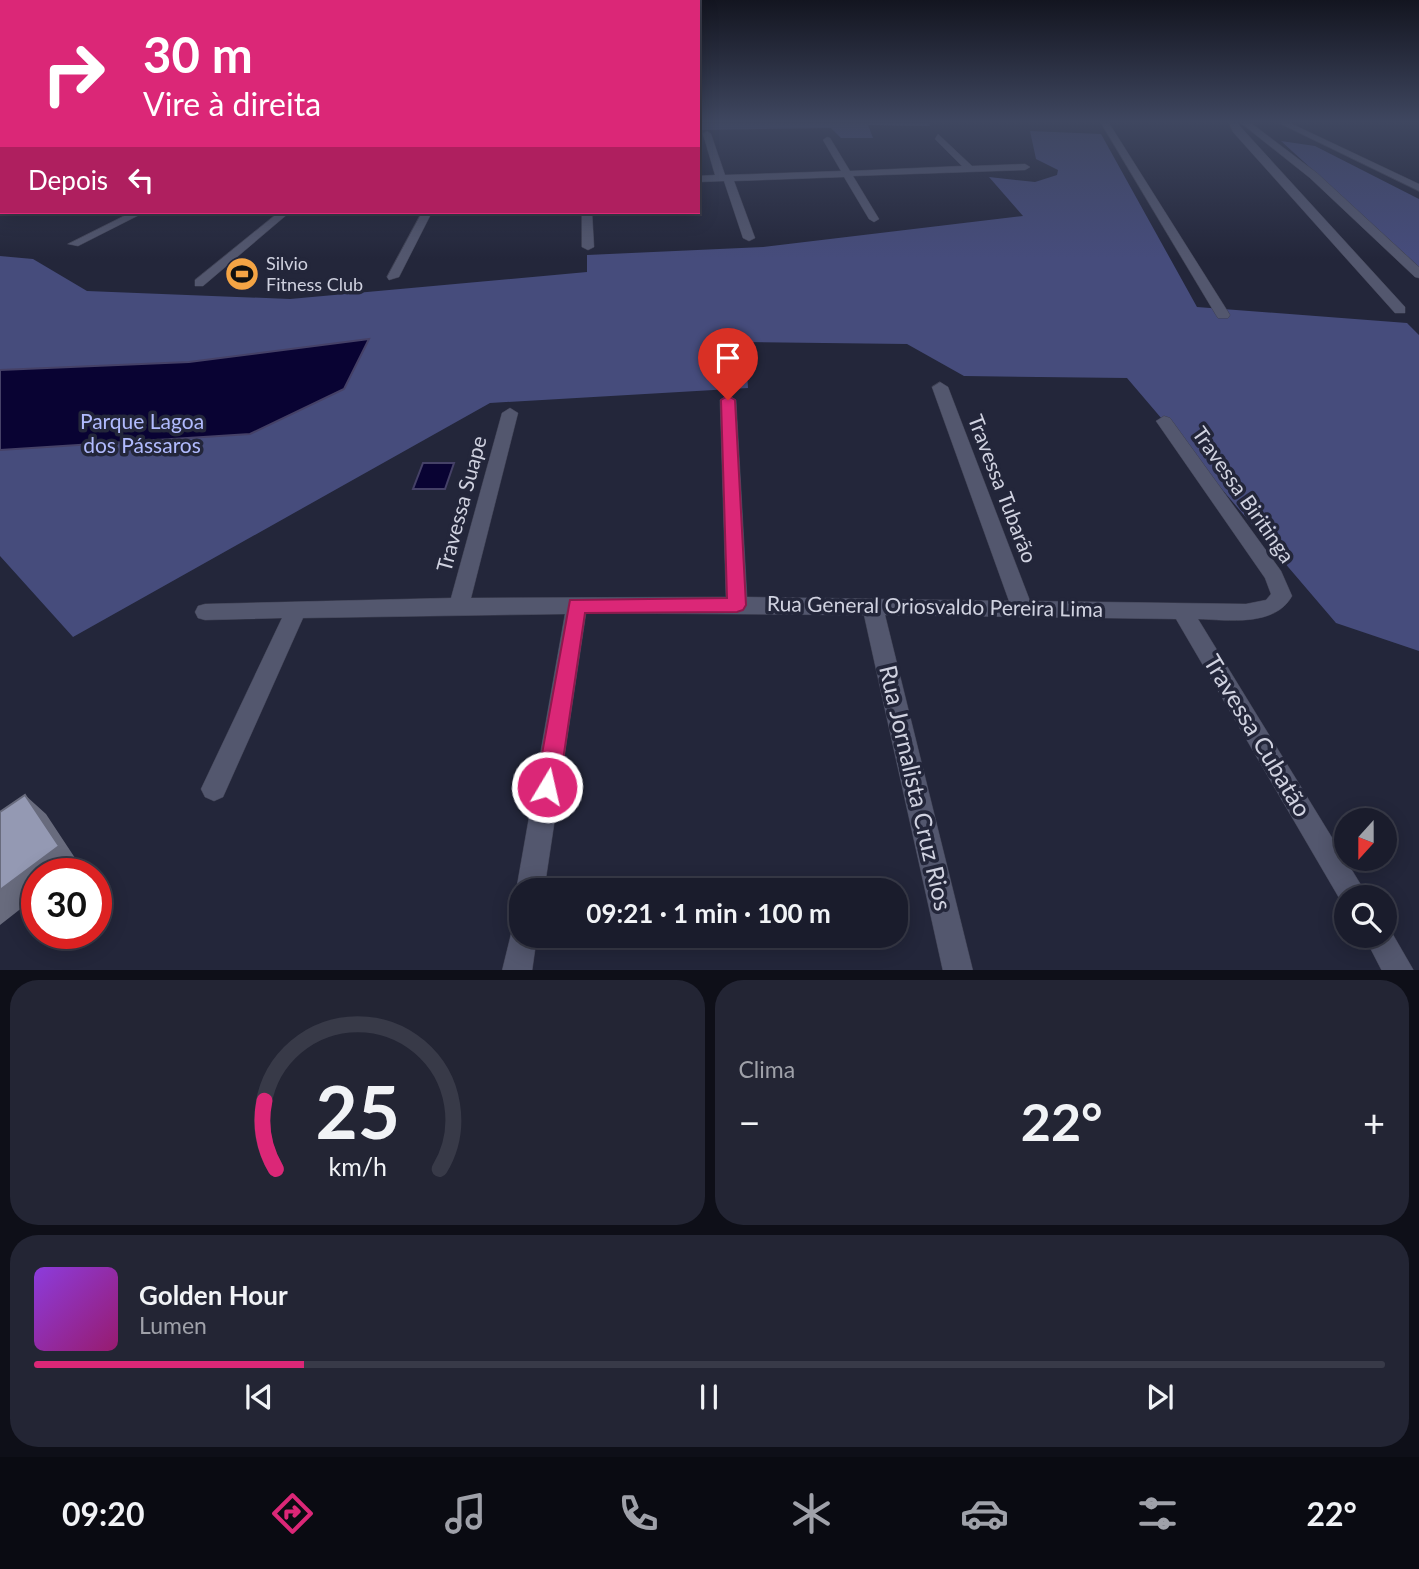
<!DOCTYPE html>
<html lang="pt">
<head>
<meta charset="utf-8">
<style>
  :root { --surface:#1a1c2c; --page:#232534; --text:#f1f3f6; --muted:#9fa1a9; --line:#383a48; --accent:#db2777 }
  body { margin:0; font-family:Lato,sans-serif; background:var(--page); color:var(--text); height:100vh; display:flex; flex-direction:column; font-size:26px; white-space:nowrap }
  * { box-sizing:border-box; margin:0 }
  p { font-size:23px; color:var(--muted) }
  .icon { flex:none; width:38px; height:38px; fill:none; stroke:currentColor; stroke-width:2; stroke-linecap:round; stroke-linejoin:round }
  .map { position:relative; height:970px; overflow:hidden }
  .panel { display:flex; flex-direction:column; gap:10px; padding:10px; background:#0e0f18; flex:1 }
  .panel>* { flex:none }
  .guide { position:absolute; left:0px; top:0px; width:700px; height:214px; box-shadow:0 4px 18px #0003,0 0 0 2px var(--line); background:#db2777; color:#fff; overflow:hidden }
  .needle { width:46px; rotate:201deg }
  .tools { position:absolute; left:1334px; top:808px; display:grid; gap:14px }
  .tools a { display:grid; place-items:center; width:63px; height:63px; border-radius:50%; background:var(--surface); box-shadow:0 4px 18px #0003,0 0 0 2px var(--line); font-size:35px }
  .speed { position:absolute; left:21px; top:858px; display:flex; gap:14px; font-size:35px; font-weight:700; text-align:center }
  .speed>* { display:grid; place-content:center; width:91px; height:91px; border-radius:50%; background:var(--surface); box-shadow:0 4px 18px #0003,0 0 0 2px var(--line); line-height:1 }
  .speed .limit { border:10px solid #d22; background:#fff; color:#111 }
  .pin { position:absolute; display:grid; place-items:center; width:60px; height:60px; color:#fff; margin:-72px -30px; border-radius:50% 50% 50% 0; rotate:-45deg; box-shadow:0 0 7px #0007 }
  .pin .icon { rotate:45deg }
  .me { position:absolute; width:77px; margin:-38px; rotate:9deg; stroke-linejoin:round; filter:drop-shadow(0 0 5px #0008) }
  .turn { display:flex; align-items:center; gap:24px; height:147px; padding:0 28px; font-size:32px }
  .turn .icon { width:91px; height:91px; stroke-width:2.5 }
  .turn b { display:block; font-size:49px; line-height:60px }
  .then { display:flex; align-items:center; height:66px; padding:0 28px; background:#0003; gap:14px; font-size:26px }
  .big { font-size:52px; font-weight:700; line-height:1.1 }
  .panel .tile { flex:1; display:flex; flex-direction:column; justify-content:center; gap:10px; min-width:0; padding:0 24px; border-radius:28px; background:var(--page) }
  .panel .dial { align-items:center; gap:0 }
  .dial svg { height:182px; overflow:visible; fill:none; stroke:var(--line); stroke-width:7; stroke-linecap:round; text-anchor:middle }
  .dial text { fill:var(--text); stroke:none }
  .song { display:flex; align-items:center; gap:21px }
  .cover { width:84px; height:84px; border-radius:10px; background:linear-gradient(135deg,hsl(270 70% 55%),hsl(320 70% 35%)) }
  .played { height:7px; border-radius:4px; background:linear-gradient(90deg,var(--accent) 20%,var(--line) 20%) }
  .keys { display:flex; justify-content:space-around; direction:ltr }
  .heat { display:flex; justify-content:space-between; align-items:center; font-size:38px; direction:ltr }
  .panel .tiles { flex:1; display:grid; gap:10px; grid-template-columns:1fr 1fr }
  .tile:last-child { grid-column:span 2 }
  .trip { position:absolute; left:509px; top:878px; width:399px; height:70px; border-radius:28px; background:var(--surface); box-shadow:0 4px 18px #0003,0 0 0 2px var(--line); font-weight:700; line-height:70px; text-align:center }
  .dock { display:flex; height:112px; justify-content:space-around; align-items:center; background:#0a0b12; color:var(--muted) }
  .dock .icon { width:49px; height:49px }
  .dock .active { color:var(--accent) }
  .dock b { font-size:32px; color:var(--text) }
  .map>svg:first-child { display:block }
  .green { fill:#464c7c }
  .water { fill:#090333; stroke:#454167; stroke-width:2 }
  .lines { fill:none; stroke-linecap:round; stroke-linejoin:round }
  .street-casing { stroke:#3f4153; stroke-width:1 }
  .secondary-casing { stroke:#3f4153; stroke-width:1 }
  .street { fill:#53576e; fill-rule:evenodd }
  .secondary { fill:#53576e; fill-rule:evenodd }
  .shaded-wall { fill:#686b7d }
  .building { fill:#9499b3; stroke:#686b7d; stroke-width:2 }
  .route { fill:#db2777; stroke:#8e194d; stroke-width:2 }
  .labels { text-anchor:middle; stroke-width:7; stroke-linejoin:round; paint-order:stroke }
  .far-poi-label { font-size:18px; fill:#d0d2e0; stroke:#23263a; text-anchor:start }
  .park-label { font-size:21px; fill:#b1bbfe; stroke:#23263a }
  .street-label { font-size:21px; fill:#d0d2e0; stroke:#23263a }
  .near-street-label { font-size:24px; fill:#d0d2e0; stroke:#23263a }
</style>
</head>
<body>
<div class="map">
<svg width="1419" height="971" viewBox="0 0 1419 971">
  <rect width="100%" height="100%" fill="#23263a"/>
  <!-- green -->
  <path class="green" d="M698,123H929L930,126L868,125L873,138H841L831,128L698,130Z
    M1030,131L1101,134L1197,307L1407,323L1419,335V651L1336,623L1127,378L964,376L907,344L745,342L748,388L490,403L73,637L0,556V256L33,259L87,291L290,299L587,272V255L763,247L1023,216L989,177L1035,182L1057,175L1058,170L1036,159Z
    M1281,141L1315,146L1419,199V267Z"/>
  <!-- water -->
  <path class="water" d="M369,339L344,389L250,434L0,450V370L189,362Z
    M423,463H454L445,489H413Z"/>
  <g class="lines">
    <!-- street casing -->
    <g class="street-casing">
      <path id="street" d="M1101,123H1109L1230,315L1228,318H1218L1216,315Z
        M1229,123H1237L1405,307V313H1395L1233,132Z
        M1241,123H1251L1317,173L1419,267V278L1415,277L1310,178Z
        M0,129L2,130V139L0,138Z
        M707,131L711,134L725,175L841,171L823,140L827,137L830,138L850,171L962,166L935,139L938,134L972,166L1025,164L1030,167L1025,170L853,176L879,219L874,222L869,219L844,177L734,181L755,238L749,241L743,238L724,181L698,182V176L715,175L703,134Z
        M2,151V157L0,158V152Z
        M0,198H2L0,205Z
        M132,212H145L78,246L68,244Z
        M279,212H290L203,286H195V280Z
        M422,212H432L399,277L389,280L387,277Z
        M582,212H592L594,247L588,250L582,247Z
        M940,382L948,387L1030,601L1246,604L1266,600L1271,594L1265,578L1156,421L1164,416L1170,418L1281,571L1292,596C1275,627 1228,620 1198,619L1369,898H1346L1345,908L1176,619L885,615L973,971H943L864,615L586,613L544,891H522V901L516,891L565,614L303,618L223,797L214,801L205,797L201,789L282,618L205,620L198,618L195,612L198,606L205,604L451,598L502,413L510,408L518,413L471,598L726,597L720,400L728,395L736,400L747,597L1009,601L932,387Z
        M522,922V936H537L532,971H502L513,926Z
        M1384,924L1388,926L1414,971H1382L1364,936H1384Z"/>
    </g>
    <!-- secondary casing -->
    <g class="secondary-casing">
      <path id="secondary" d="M1279,123H1290L1419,184V191Z"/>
    </g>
    <!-- street -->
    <use href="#street" class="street"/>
    <!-- secondary -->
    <use href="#secondary" class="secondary"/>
  </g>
  <!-- shaded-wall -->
  <path class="shaded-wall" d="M25,795L46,814L79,864L67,873H37V896L0,925V890Z"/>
  <!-- building -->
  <path class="building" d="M25,795L59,846L0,890V812Z"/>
  <!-- sky -->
  <linearGradient id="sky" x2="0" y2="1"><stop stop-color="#131520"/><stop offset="0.47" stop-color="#3f4760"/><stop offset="1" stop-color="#3f4760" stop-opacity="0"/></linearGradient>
  <rect width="1419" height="259" fill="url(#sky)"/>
  <!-- route -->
  <path class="route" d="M728,396L735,400L746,605L743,610L737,612L585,613L559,787L555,795L547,798L539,795L536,787L570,600L727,598L721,400Z"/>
  <!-- icons -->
  <defs>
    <g id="stadium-disc" transform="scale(1.75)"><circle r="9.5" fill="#f4a444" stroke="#23263a"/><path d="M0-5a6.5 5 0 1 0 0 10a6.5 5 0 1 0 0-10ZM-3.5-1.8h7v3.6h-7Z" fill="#111"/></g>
  </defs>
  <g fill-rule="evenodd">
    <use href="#stadium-disc" x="242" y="274"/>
  </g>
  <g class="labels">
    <!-- far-poi labels -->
    <g class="far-poi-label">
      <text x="266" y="270">Silvio<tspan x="266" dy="21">Fitness Club</tspan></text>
    </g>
    <!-- park labels -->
    <g class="park-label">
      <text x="142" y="429">Parque Lagoa<tspan x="142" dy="24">dos Pássaros</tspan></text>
    </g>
    <!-- street labels -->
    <g class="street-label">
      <text transform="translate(1002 489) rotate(69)" y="7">Travessa Tubarão</text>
      <text transform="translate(1243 495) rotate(55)" y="7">Travessa Biritinga</text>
      <text transform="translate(462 504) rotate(-75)" y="7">Travessa Suape</text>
      <text transform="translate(935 607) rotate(1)" y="7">Rua General Oriosvaldo Pereira Lima</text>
    </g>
    <!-- near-street labels -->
    <g class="near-street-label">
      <text transform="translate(1257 736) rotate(59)" y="8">Travessa Cubatão</text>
      <text transform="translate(915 788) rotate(77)" y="8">Rua Jornalista Cruz Rios</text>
    </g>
  </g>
</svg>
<div class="tools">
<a><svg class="needle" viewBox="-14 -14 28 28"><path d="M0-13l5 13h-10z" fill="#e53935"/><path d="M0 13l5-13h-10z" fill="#9fa1a9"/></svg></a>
<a><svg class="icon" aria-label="search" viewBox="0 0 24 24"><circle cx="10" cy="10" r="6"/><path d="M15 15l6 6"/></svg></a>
</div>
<div class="speed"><div class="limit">30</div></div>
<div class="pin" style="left:728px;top:400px;background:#d93025"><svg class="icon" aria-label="arrive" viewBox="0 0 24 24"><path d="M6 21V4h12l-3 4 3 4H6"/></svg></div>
<svg class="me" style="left:547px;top:787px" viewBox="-20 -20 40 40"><circle r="17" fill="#db2777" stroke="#fff" stroke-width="3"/><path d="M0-11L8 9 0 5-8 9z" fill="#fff"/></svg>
<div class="trip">09:21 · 1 min · 100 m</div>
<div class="guide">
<div class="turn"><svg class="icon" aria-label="right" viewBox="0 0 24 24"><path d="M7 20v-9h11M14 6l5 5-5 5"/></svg><div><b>30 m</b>Vire à direita</div></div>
<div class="then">Depois<svg class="icon" aria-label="left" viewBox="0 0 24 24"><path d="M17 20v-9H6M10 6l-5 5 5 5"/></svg></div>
</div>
</div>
<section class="panel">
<div class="tiles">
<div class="tile dial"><svg viewBox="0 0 100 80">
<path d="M14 69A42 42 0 1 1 86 69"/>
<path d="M14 69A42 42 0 0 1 9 39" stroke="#db2777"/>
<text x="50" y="56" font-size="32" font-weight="700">25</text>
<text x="50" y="72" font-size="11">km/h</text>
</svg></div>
<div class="tile"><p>Clima</p>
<div class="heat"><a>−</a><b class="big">22°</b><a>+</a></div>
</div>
<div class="tile">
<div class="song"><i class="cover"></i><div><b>Golden Hour</b><p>Lumen</p></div></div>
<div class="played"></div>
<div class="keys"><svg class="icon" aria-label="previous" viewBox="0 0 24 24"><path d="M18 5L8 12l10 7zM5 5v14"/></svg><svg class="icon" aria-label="pause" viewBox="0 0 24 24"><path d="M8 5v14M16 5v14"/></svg><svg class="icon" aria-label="next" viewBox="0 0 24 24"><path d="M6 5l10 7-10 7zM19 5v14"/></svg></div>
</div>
</div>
</section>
<nav class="dock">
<b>09:20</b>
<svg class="icon active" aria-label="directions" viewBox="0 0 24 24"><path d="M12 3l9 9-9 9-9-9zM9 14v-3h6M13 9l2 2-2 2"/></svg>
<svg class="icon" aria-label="music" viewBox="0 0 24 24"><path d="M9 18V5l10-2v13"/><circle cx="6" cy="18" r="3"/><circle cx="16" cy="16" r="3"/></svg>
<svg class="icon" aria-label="phone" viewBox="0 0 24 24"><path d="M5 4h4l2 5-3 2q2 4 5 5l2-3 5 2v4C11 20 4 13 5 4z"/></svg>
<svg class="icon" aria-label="climate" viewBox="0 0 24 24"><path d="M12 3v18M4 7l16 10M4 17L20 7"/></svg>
<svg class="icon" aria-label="car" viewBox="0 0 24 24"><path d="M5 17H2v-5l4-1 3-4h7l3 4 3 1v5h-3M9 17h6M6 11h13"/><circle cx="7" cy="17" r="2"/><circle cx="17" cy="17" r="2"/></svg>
<svg class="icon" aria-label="filters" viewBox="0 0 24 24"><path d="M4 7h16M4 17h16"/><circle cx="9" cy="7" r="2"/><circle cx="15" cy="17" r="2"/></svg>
<b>22°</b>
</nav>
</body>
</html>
